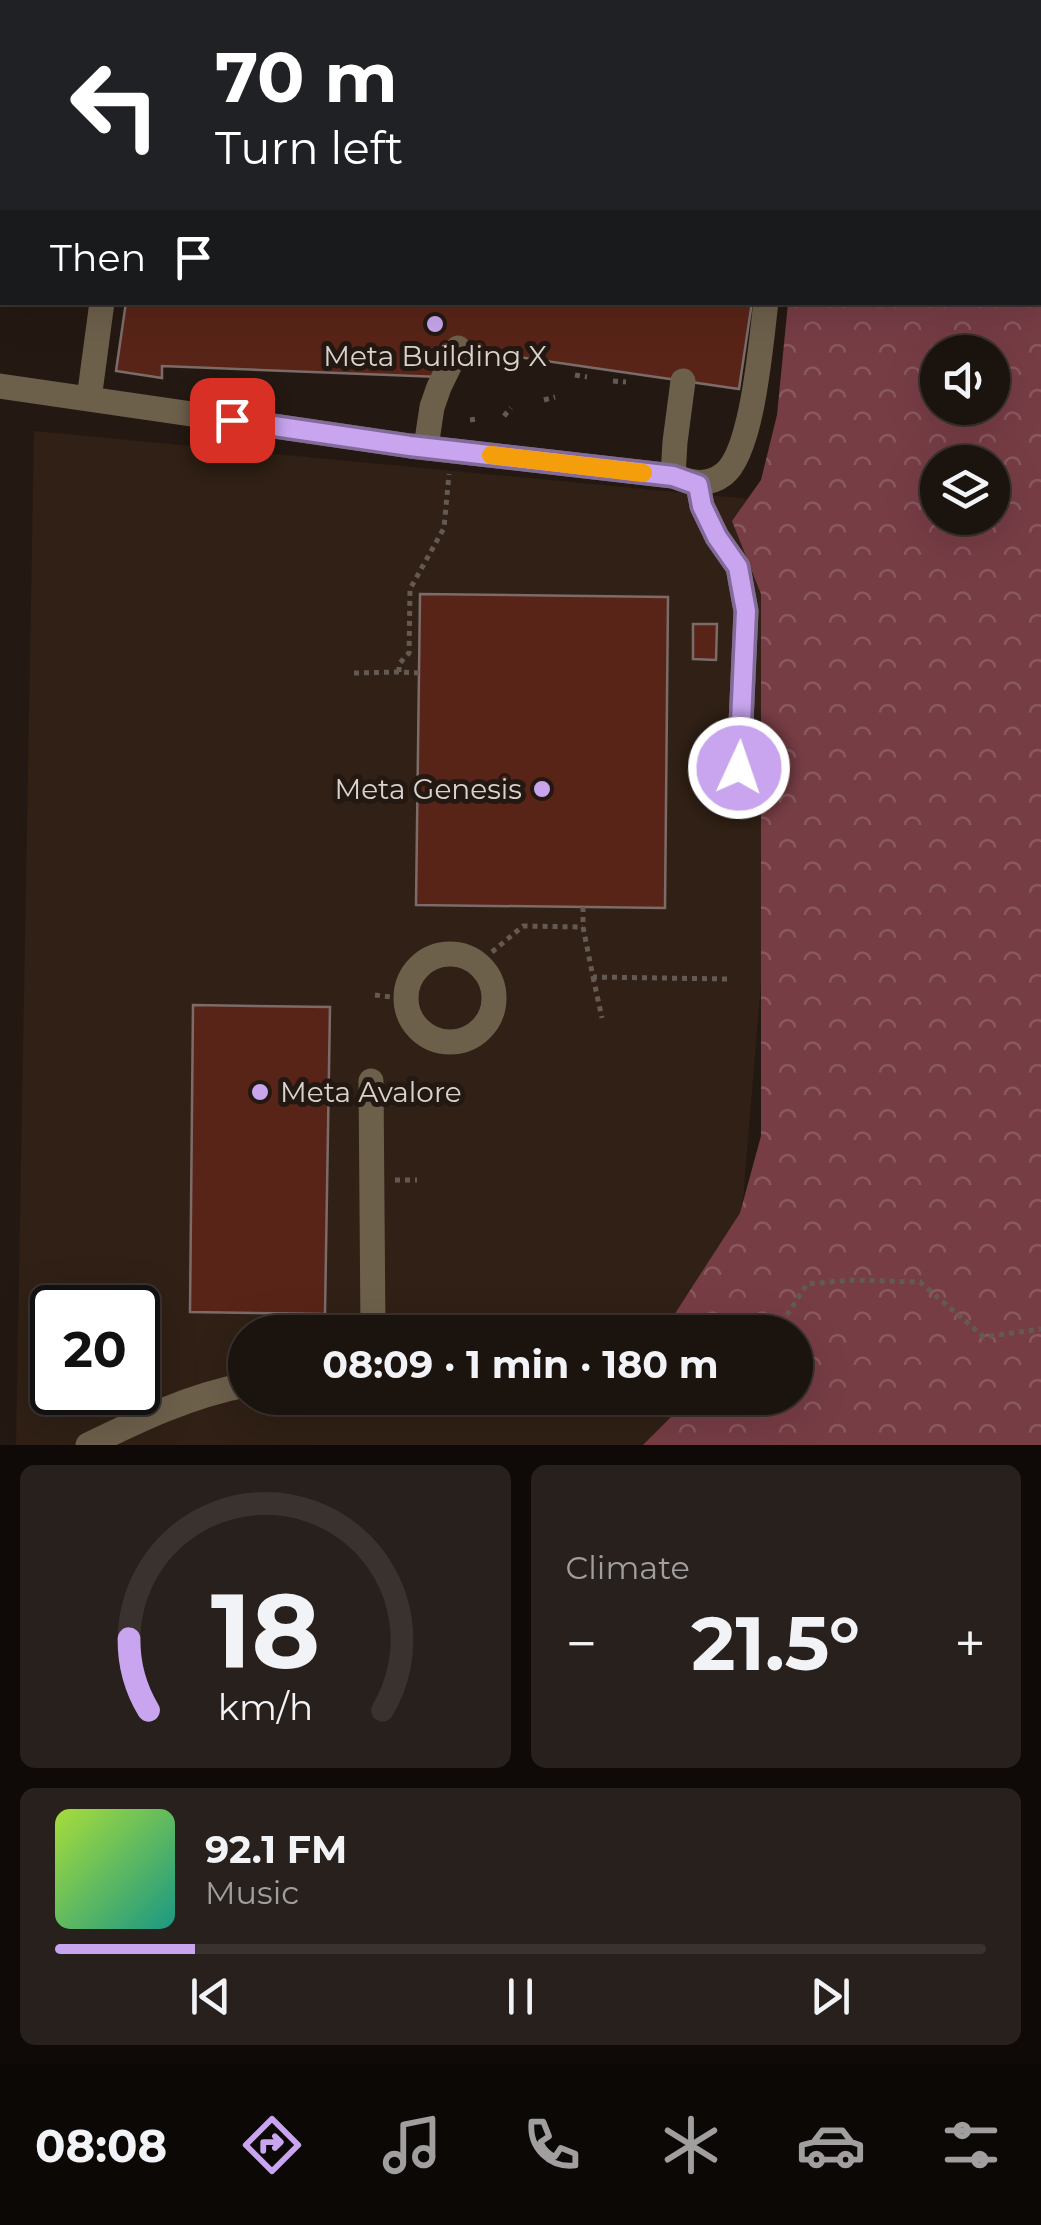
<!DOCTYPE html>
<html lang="en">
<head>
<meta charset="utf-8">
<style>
  :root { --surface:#1b130e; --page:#28201c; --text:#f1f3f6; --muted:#a09e9e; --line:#39322e; --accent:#c8a5ee }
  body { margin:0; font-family:Montserrat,sans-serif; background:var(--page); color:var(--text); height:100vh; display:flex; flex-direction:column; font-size:38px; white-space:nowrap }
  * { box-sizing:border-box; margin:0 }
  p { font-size:32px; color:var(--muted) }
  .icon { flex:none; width:55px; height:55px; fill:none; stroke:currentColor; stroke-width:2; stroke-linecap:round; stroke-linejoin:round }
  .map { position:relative; height:1445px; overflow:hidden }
  .panel { display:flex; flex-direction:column; gap:20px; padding:20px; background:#0f0a08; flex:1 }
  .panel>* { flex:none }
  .top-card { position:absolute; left:0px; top:0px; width:1042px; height:305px; box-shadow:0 10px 40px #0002,0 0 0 2px var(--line); background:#202124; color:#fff; overflow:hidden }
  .buttons { position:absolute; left:920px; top:335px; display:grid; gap:20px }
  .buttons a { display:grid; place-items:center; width:90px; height:90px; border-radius:50%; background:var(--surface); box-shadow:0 10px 40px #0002,0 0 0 2px var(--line); font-size:50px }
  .speed { position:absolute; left:30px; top:1285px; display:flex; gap:20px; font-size:50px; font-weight:700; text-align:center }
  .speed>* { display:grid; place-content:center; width:130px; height:130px; border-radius:50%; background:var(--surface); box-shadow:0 10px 40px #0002,0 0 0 2px var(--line); line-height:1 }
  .speed .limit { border:5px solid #111; border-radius:15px; background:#fff; color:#111 }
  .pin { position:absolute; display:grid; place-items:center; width:85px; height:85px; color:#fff; margin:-42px; border-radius:20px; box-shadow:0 5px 15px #0006 }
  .me { position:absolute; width:110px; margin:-55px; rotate:3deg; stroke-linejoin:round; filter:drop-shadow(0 0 8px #0008) }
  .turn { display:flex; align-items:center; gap:35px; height:210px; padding:0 50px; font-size:45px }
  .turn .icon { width:130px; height:130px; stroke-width:2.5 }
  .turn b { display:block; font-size:70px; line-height:85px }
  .then { display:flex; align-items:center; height:95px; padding:0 50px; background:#0003; gap:20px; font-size:38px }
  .big { font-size:75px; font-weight:700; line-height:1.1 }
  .panel .card { flex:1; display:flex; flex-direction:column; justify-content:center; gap:15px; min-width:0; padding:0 35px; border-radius:15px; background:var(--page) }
  .panel .dial { align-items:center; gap:0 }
  .dial svg { height:260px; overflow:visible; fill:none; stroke:var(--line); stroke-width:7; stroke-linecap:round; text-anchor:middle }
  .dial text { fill:var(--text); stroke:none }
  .song { display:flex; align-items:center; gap:30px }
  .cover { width:120px; height:120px; border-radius:15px; background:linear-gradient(135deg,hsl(80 70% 55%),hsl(170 70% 35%)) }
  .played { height:10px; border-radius:5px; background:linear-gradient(90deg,var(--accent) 15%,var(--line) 15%) }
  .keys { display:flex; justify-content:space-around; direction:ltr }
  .heat { display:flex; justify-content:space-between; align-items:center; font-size:55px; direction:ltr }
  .panel .tiles { flex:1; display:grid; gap:20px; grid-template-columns:1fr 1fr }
  .card:last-child { grid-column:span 2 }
  .trip { position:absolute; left:228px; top:1315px; width:585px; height:100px; border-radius:50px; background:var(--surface); box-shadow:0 10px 40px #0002,0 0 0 2px var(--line); font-weight:700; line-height:100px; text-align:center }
  .dock { display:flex; height:160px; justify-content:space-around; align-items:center; background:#0b0806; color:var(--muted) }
  .dock .icon { width:70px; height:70px }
  .dock .current { color:var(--accent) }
  .dock b { font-size:45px; color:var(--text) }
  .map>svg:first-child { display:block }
  .built { fill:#302015; fill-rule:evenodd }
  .forest { fill:url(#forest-crowns); fill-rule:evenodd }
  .building { fill:#592418; stroke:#7c6c69; stroke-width:2.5 }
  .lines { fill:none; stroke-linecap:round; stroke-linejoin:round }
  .path { stroke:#645a54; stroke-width:5; stroke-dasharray:5 5; stroke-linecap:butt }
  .minor { stroke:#6d604b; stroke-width:25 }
  .route-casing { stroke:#826b9b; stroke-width:25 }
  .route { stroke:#c8a5ee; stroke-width:18 }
  .slow { stroke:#f59e0b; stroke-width:18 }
  .poi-dot { fill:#c8a5ee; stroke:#241912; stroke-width:4 }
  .labels { text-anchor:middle; stroke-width:10; stroke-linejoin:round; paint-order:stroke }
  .poi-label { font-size:28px; fill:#d9d2cd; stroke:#241912 }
</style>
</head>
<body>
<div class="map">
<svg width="1041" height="1445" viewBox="0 0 1041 1445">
  <defs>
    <pattern id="forest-crowns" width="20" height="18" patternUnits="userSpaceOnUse" patternTransform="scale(2.5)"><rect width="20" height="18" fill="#773d45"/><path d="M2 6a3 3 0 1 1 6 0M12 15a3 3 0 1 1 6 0" fill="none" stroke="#8a585f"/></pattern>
  </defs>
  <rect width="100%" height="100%" fill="#241912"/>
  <!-- built -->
  <path class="built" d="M34,431L801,504L732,1332H245V1398H727L723,1445H16ZM52,1308H138V1392H52Z"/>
  <!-- forest -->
  <path class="forest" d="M834,0H1041V1445H643L690,1398H795V1332H667L665,1329L740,1213L761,1136V594L732,521L761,480L777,415L788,303L1040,302V2H834ZM938,352H992V408H938ZM938,462H992V518H938Z"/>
  <!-- building -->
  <path class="building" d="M171,0H497L496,2H170Z
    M126,302H752L739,389L442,346L440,377L162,366V378L116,371Z
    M420,594L668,597L665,908L416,905Z
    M693,624H717L716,660L693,659Z
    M193,1005L330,1007L325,1314L190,1312Z"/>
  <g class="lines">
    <!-- path -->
    <path class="path" d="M745,0L749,2
      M145,2L146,0
      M1040,56L1041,55
      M575,375L587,377
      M613,381L626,382
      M544,400L555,397
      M504,416L511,408
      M470,420L477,419
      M354,673L399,672
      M419,673L399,672V664L409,653L410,589L444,528L449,474
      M583,907V927L593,977L729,979
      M492,952L523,926L583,927
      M593,977L602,1018
      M375,995L391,997
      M395,1180H417
      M543,1332L589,1317
      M713,1332L718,1327L722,1332
      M776,1332L807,1284L853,1280L920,1282L984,1337L1041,1329"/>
    <!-- minor -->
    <path class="minor" d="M796,0V2
      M510,2L511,0
      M0,386L411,446L673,476C692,483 707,487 724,474C753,451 761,341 766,302
      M89,399L102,302
      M426,447L432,407L439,387L458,348
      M673,476L675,442L683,381
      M698,485L702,506L717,537L738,567L746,611L739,769
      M406 998a44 44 0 1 1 88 0a44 44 0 1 1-88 0Z
      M371,1081L373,1332
      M88,1445C139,1420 189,1396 245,1385"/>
  </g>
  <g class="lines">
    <!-- route casing -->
    <g class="route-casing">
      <path id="route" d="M232,420L410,446L673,476L698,485L702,506L717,537L738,567L746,611L739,768"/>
    </g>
    <!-- route -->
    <use href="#route" class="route"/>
    <!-- slow -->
    <path class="slow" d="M491,455L643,473"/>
  </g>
  <!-- markers -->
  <g class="poi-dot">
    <circle cx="435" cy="324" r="10"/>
    <circle cx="542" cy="789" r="10"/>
    <circle cx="260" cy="1092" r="10"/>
  </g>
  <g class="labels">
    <!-- poi labels -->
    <g class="poi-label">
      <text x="435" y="366">Meta Building X</text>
      <text x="522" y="799" text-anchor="end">Meta Genesis</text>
      <text x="280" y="1102" text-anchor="start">Meta Avalore</text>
    </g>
  </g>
</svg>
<div class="buttons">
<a><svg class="icon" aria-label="sound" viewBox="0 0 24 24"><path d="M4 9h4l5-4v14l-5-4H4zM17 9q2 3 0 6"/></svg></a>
<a><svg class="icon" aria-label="layers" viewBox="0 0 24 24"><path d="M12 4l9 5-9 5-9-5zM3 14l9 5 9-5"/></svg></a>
</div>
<div class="speed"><div class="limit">20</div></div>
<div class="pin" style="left:232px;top:420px;background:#d93025"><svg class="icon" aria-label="arrive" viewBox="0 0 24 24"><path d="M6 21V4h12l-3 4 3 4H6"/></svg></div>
<svg class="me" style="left:739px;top:768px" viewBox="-20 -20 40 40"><circle r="17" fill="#c8a5ee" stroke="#fff" stroke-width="3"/><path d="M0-11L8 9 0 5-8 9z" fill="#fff"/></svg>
<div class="trip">08:09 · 1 min · 180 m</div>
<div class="top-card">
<div class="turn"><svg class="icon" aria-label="left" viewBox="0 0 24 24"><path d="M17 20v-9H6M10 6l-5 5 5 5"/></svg><div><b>70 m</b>Turn left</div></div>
<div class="then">Then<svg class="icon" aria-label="arrive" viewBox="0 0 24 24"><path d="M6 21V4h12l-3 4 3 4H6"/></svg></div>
</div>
</div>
<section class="panel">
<div class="tiles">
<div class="card dial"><svg viewBox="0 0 100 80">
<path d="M14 69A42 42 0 1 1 86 69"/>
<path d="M14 69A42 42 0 0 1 8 47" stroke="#c8a5ee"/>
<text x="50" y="56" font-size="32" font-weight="700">18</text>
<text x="50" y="72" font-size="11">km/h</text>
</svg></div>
<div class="card"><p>Climate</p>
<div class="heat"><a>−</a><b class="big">21.5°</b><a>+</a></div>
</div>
<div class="card">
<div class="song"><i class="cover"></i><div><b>92.1 FM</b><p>Music</p></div></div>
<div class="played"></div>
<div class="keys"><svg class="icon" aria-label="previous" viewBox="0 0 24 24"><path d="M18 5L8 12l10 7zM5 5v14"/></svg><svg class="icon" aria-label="pause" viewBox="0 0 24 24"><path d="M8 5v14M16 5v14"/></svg><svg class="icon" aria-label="next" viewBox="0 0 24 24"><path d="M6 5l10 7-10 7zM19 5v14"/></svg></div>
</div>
</div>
</section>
<nav class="dock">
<b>08:08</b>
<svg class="icon current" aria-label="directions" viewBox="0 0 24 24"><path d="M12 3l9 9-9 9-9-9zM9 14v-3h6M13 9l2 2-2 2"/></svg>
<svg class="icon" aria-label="music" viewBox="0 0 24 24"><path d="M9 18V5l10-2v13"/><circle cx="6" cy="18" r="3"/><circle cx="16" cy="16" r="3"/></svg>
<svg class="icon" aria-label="phone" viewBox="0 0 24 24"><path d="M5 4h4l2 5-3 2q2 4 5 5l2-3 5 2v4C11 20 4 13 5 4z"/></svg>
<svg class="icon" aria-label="climate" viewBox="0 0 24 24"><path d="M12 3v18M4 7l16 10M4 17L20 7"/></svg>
<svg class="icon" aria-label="car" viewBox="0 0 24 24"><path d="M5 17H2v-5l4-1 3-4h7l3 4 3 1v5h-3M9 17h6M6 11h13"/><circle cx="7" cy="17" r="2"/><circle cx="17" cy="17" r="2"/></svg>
<svg class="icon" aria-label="filters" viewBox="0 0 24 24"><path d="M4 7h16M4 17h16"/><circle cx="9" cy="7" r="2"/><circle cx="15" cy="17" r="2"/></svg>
</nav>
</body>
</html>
